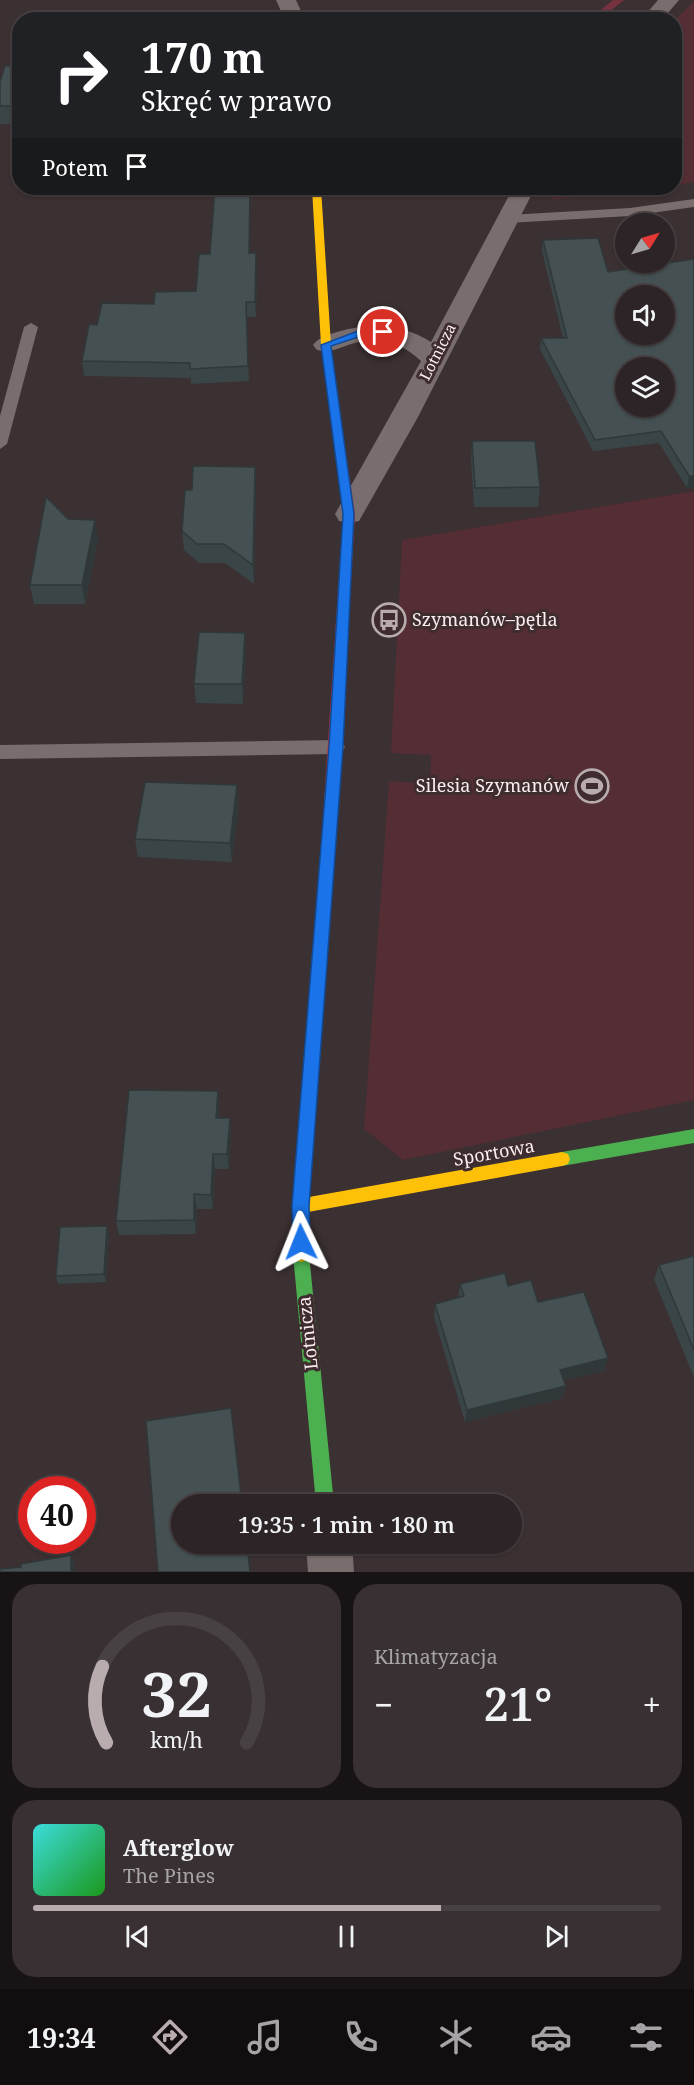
<!DOCTYPE html>
<html lang="pl">
<head>
<meta charset="utf-8">
<style>
  :root { --surface:#2c2426; --page:#383032; --text:#f1f3f6; --muted:#a6a4a7; --line:#484143; --accent:#b8acae }
  body { margin:0; font-family:"Noto Serif",serif; background:var(--page); color:var(--text); height:100vh; display:flex; flex-direction:column; font-size:22px; white-space:nowrap }
  * { box-sizing:border-box; margin:0 }
  p { font-size:20px; color:var(--muted) }
  .icon { flex:none; width:33px; height:33px; fill:none; stroke:currentColor; stroke-width:2; stroke-linecap:round; stroke-linejoin:round }
  .map { position:relative; height:1572px; overflow:hidden }
  .sheet { display:flex; flex-direction:column; gap:12px; padding:12px; background:#181415; flex:1 }
  .sheet>* { flex:none }
  .guide { position:absolute; left:12px; top:12px; width:670px; height:183px; border-radius:24px; box-shadow:0 2px 4px #0004,0 0 0 2px var(--line); background:#202124; color:#fff; overflow:hidden }
  .needle { width:39px; rotate:53deg }
  .fabs { position:absolute; left:615px; top:213px; display:grid; gap:12px }
  .fabs a { display:grid; place-items:center; width:60px; height:60px; border-radius:50%; background:var(--surface); box-shadow:0 2px 4px #0004,0 0 0 2px var(--line); font-size:30px }
  .speed { position:absolute; left:18px; top:1476px; display:flex; gap:12px; font-size:30px; font-weight:700; text-align:center }
  .speed>* { display:grid; place-content:center; width:78px; height:78px; border-radius:50%; background:var(--surface); box-shadow:0 2px 4px #0004,0 0 0 2px var(--line); line-height:1 }
  .speed .limit { border:9px solid #d22; background:#fff; color:#111 }
  .pin { position:absolute; display:grid; place-items:center; width:51px; height:51px; color:#fff; margin:-26px; border:3px solid #fff; border-radius:50%; box-shadow:0 2px 6px #0007 }
  .me { position:absolute; width:66px; margin:-33px; rotate:358deg; stroke-linejoin:round; filter:drop-shadow(0 0 4px #0008) }
  .turn { display:flex; align-items:center; gap:21px; height:126px; padding:0 30px; font-size:27px }
  .turn .icon { width:78px; height:78px; stroke-width:2.5 }
  .turn b { display:block; font-size:42px; line-height:51px }
  .then { display:flex; align-items:center; height:57px; padding:0 30px; background:#0003; gap:12px; font-size:22px }
  .big { font-size:45px; font-weight:600; line-height:1.1 }
  .sheet .tile { flex:1; display:flex; flex-direction:column; justify-content:center; gap:9px; min-width:0; padding:0 21px; border-radius:24px; background:var(--page) }
  .sheet .dial { align-items:center; gap:0 }
  .dial svg { height:156px; overflow:visible; fill:none; stroke:var(--line); stroke-width:7; stroke-linecap:round; text-anchor:middle }
  .dial text { fill:var(--text); stroke:none }
  .song { display:flex; align-items:center; gap:18px }
  .cover { width:72px; height:72px; border-radius:9px; background:linear-gradient(135deg,hsl(180 70% 55%),hsl(120 70% 35%)) }
  .played { height:6px; border-radius:3px; background:linear-gradient(90deg,var(--accent) 65%,var(--line) 65%) }
  .keys { display:flex; justify-content:space-around; direction:ltr }
  .heat { display:flex; justify-content:space-between; align-items:center; font-size:33px; direction:ltr }
  .sheet .tiles { flex:1; display:grid; gap:12px; grid-template-columns:1fr 1fr }
  .tile:last-child { grid-column:span 2 }
  .trip { position:absolute; left:171px; top:1494px; width:351px; height:60px; border-radius:30px; background:var(--surface); box-shadow:0 2px 4px #0004,0 0 0 2px var(--line); font-weight:600; line-height:60px; text-align:center }
  .menu { display:flex; height:96px; justify-content:space-around; align-items:center; background:#120e0f; color:var(--muted) }
  .menu .icon { width:42px; height:42px }
  .menu .on { color:var(--accent) }
  .menu b { font-size:27px; color:var(--text) }
  .map>svg:first-child { display:block }
  .green { fill:#542e34 }
  .lines { fill:none; stroke-linecap:round; stroke-linejoin:round }
  .stream { fill:#75333f; fill-rule:evenodd }
  .lane { fill:#796d6e; fill-rule:evenodd }
  .street { fill:#796d6e; fill-rule:evenodd }
  .fast { fill:#4caf50; fill-rule:evenodd }
  .slow { fill:#ffc107; fill-rule:evenodd }
  .jam { fill:#c62828; fill-rule:evenodd }
  .wall { fill:#3a4547 }
  .shaded-wall { fill:#303839 }
  .building { fill:#445052; stroke:#303839; stroke-width:1.5; fill-rule:evenodd }
  .route { fill:#1a73e8; stroke:#114b97; stroke-width:1.5 }
  .labels { text-anchor:middle; stroke-width:6; stroke-linejoin:round; paint-order:stroke }
  .far-street-label { font-size:15px; fill:#fceef0; stroke:#3f2c2e }
  .poi-label { font-size:18px; fill:#fceef0; stroke:#3f2c2e; text-anchor:start }
  .street-label { font-size:18px; fill:#fceef0; stroke:#3f2c2e }
</style>
</head>
<body>
<div class="map">
<svg width="694" height="1572" viewBox="0 0 694 1572">
  <rect width="100%" height="100%" fill="#3b3032"/>
  <!-- green -->
  <path class="green" d="M694,1V182L675,185V20Z
    M559,188H654L551,200Z
    M694,491V1100L403,1160L364,1129L389,781L430,784L431,755L391,753L402,540Z"/>
  <g class="lines">
    <!-- stream -->
    <path class="stream" d="M613,0H624L599,20H588Z"/>
    <!-- lane -->
    <path class="lane" d="M694,199V207L630,216L506,223L500,219L506,215L630,208Z
      M31,323L38,327L7,444L0,449V416L24,327Z
      M336,740L342,742L345,747L342,752L336,754L0,759V745Z"/>
    <!-- street -->
    <path class="street" d="M276,0H296L305,20H285Z
      M658,0H679L662,20H641Z
      M513,188H535L418,417L363,514L359,521L349,523L339,521L335,514L421,361C400,341 376,335 348,345C337,349 329,353 317,350L313,345C319,337 328,335 337,332C371,322 401,323 431,342Z
      M306,1544H352L354,1572H308Z"/>
    <!-- fast -->
    <path class="fast" d="M694,1129V1143L562,1166L556,1164L554,1159L556,1154L562,1152Z
      M301,1246L307,1248L309,1254L334,1504H316L293,1254L295,1248Z"/>
    <!-- slow -->
    <path class="slow" d="M312,188H321L331,345L341,418L336,421L331,418L321,345Z
      M329,828L334,829L336,833L309,1197L562,1152L568,1154L570,1159L568,1164L562,1166L308,1212L309,1254L307,1260L301,1262L295,1260L293,1254L292,1206L322,833L324,829Z"/>
    <!-- jam -->
    <path class="jam" d="M336,415L341,418L355,514L336,833L334,837H324L322,833L343,514L331,418Z"/>
  </g>
  <!-- wall -->
  <path class="wall" d="M20,66V124H0V82Z
    M250,188V253L257,268L256,317H246L249,381L191,384V378L84,376L82,361L97,325L154,304L196,291L210,254Z
    M390,188H442V189L390,190Z
    M543,240L608,272L694,259V487L687,488L659,443L593,451L540,349L541,338H563L542,251Z
    M472,441L540,487L538,507H474L471,460Z
    M255,467L256,486L254,584L225,563H199L184,550L182,531L192,490Z
    M68,519L98,539L85,604H34L30,585Z
    M246,652L243,704L196,703L194,684Z
    M237,785L239,804L232,862L138,857L135,839Z
    M218,1091L219,1107V1118H230L231,1134L229,1169H215L213,1209H197L196,1234L119,1235L116,1221Z
    M107,1226L109,1234L106,1282L58,1284L56,1276Z
    M694,1256V1378L654,1279L659,1265Z
    M460,1284L508,1286L538,1302L608,1358L604,1371L564,1380L566,1386L562,1398L465,1422L434,1317L435,1304L458,1298Z"/>
  <!-- shaded-wall -->
  <path class="shaded-wall" d="M256,253L257,268L256,317L255,302Z
    M255,467L256,486L254,584L253,565Z
    M689,476H694V487L687,488Z
    M95,520L98,539L85,604L82,585Z
    M245,633L246,652L243,704L242,684Z
    M237,785L239,804L232,862L230,843Z
    M218,1091L219,1107L218,1133L216,1118Z
    M230,1118L231,1134L229,1169L227,1154Z
    M213,1154L215,1169L213,1209L211,1195Z
    M194,1194L197,1209L196,1234L194,1220Z
    M107,1226L109,1234L106,1282L104,1274Z
    M608,1358L604,1371L557,1382L560,1370Z
    M566,1386L562,1398L465,1422L467,1410Z
    M71,1555L75,1565V1572H71Z"/>
  <!-- building -->
  <path class="building" d="M5,66H20V106H0V82Z
    M215,188H250L249,253H256L255,302H246L248,366L190,369V363L82,361L89,324L97,325L102,303L154,304L155,292L196,291L199,254H210Z
    M598,238L608,272L694,259V476H689L661,431L595,440L541,338H567L543,240ZM626,296H664V334H626ZM626,368H664V406H626Z
    M472,441H535L540,487L475,488Z
    M193,466L255,467L253,565L224,544H197L182,531L185,490H192Z
    M46,497L68,519L95,520L82,585H30Z
    M199,632L245,633L242,684H194Z
    M145,782L237,785L230,843L135,839Z
    M129,1090L218,1091L216,1118H230L227,1154H213L211,1195L194,1194V1220L116,1221Z
    M107,1226L104,1274L56,1276L60,1227Z
    M694,1256V1350L659,1265Z
    M505,1273L508,1286L531,1280L538,1302L584,1292L608,1358L560,1370L566,1386L467,1410L435,1304L464,1296L460,1284Z
    M231,1408L242,1504H182V1544H247L250,1572H158L146,1421Z
    M71,1555V1572H0V1569L21,1567V1564Z"/>
  <!-- route -->
  <path class="route" d="M363,329H383L389,332L383,335H364L331,346L354,514L343,747L309,1206L310,1242L307,1248L301,1250L295,1248L293,1242L292,1206L329,747L343,514L321,345Z"/>
  <!-- icons -->
  <defs>
    <g id="bus-ring" transform="scale(1.725)"><circle r="9.5" fill="#3f2c2e" stroke="#b8acae" stroke-width="1.5"/><path d="M-5-6H5V4H4V6H2V4H-2V6H-4V4H-5ZM-3.5-4V0h7V-4ZM-3.5 1.2v1.5H-2V1.2ZM2 1.2v1.5H3.5V1.2Z" fill="#b8acae"/></g>
    <g id="stadium-ring" transform="scale(1.725)"><circle r="9.5" fill="#3f2c2e" stroke="#b8acae" stroke-width="1.5"/><path d="M0-5a6.5 5 0 1 0 0 10a6.5 5 0 1 0 0-10ZM-3.5-1.8h7v3.6h-7Z" fill="#b8acae"/></g>
  </defs>
  <g fill-rule="evenodd">
    <use href="#bus-ring" x="389" y="620"/>
    <use href="#stadium-ring" x="592" y="786"/>
  </g>
  <g class="labels">
    <!-- far-street labels -->
    <g class="far-street-label">
      <text transform="translate(438 352) rotate(-63)" y="5">Lotnicza</text>
    </g>
    <!-- poi labels -->
    <g class="poi-label">
      <text x="412" y="626">Szymanów–pętla</text>
      <text x="569" y="792" text-anchor="end">Silesia Szymanów</text>
    </g>
    <!-- street labels -->
    <g class="street-label">
      <text transform="translate(494 1153) rotate(-10)" y="6">Sportowa</text>
      <text transform="translate(308 1333) rotate(-96)" y="6">Lotnicza</text>
    </g>
  </g>
</svg>
<div class="fabs">
<a><svg class="needle" viewBox="-14 -14 28 28"><path d="M0-13l5 13h-10z" fill="#e53935"/><path d="M0 13l5-13h-10z" fill="#a6a4a7"/></svg></a>
<a><svg class="icon" aria-label="sound" viewBox="0 0 24 24"><path d="M4 9h4l5-4v14l-5-4H4zM17 9q2 3 0 6"/></svg></a>
<a><svg class="icon" aria-label="layers" viewBox="0 0 24 24"><path d="M12 4l9 5-9 5-9-5zM3 14l9 5 9-5"/></svg></a>
</div>
<div class="speed"><div class="limit">40</div></div>
<div class="pin" style="left:383px;top:332px;background:#d93025"><svg class="icon" aria-label="arrive" viewBox="0 0 24 24"><path d="M6 21V4h12l-3 4 3 4H6"/></svg></div>
<svg class="me" style="left:301px;top:1242px" viewBox="-20 -20 40 40"><path d="M0-17L14 15 0 8-14 15z" fill="#1a73e8" stroke="#fff" stroke-width="4"/></svg>
<div class="trip">19:35 · 1 min · 180 m</div>
<div class="guide">
<div class="turn"><svg class="icon" aria-label="right" viewBox="0 0 24 24"><path d="M7 20v-9h11M14 6l5 5-5 5"/></svg><div><b>170 m</b>Skręć w prawo</div></div>
<div class="then">Potem<svg class="icon" aria-label="arrive" viewBox="0 0 24 24"><path d="M6 21V4h12l-3 4 3 4H6"/></svg></div>
</div>
</div>
<section class="sheet">
<div class="tiles">
<div class="tile dial"><svg viewBox="0 0 100 80">
<path d="M14 69A42 42 0 1 1 86 69"/>
<path d="M14 69A42 42 0 0 1 12 30" stroke="#b8acae"/>
<text x="50" y="56" font-size="32" font-weight="700">32</text>
<text x="50" y="72" font-size="11">km/h</text>
</svg></div>
<div class="tile"><p>Klimatyzacja</p>
<div class="heat"><a>−</a><b class="big">21°</b><a>+</a></div>
</div>
<div class="tile">
<div class="song"><i class="cover"></i><div><b>Afterglow</b><p>The Pines</p></div></div>
<div class="played"></div>
<div class="keys"><svg class="icon" aria-label="previous" viewBox="0 0 24 24"><path d="M18 5L8 12l10 7zM5 5v14"/></svg><svg class="icon" aria-label="pause" viewBox="0 0 24 24"><path d="M8 5v14M16 5v14"/></svg><svg class="icon" aria-label="next" viewBox="0 0 24 24"><path d="M6 5l10 7-10 7zM19 5v14"/></svg></div>
</div>
</div>
</section>
<nav class="menu">
<b>19:34</b>
<svg class="icon on" aria-label="directions" viewBox="0 0 24 24"><path d="M12 3l9 9-9 9-9-9zM9 14v-3h6M13 9l2 2-2 2"/></svg>
<svg class="icon" aria-label="music" viewBox="0 0 24 24"><path d="M9 18V5l10-2v13"/><circle cx="6" cy="18" r="3"/><circle cx="16" cy="16" r="3"/></svg>
<svg class="icon" aria-label="phone" viewBox="0 0 24 24"><path d="M5 4h4l2 5-3 2q2 4 5 5l2-3 5 2v4C11 20 4 13 5 4z"/></svg>
<svg class="icon" aria-label="climate" viewBox="0 0 24 24"><path d="M12 3v18M4 7l16 10M4 17L20 7"/></svg>
<svg class="icon" aria-label="car" viewBox="0 0 24 24"><path d="M5 17H2v-5l4-1 3-4h7l3 4 3 1v5h-3M9 17h6M6 11h13"/><circle cx="7" cy="17" r="2"/><circle cx="17" cy="17" r="2"/></svg>
<svg class="icon" aria-label="filters" viewBox="0 0 24 24"><path d="M4 7h16M4 17h16"/><circle cx="9" cy="7" r="2"/><circle cx="15" cy="17" r="2"/></svg>
</nav>
</body>
</html>
